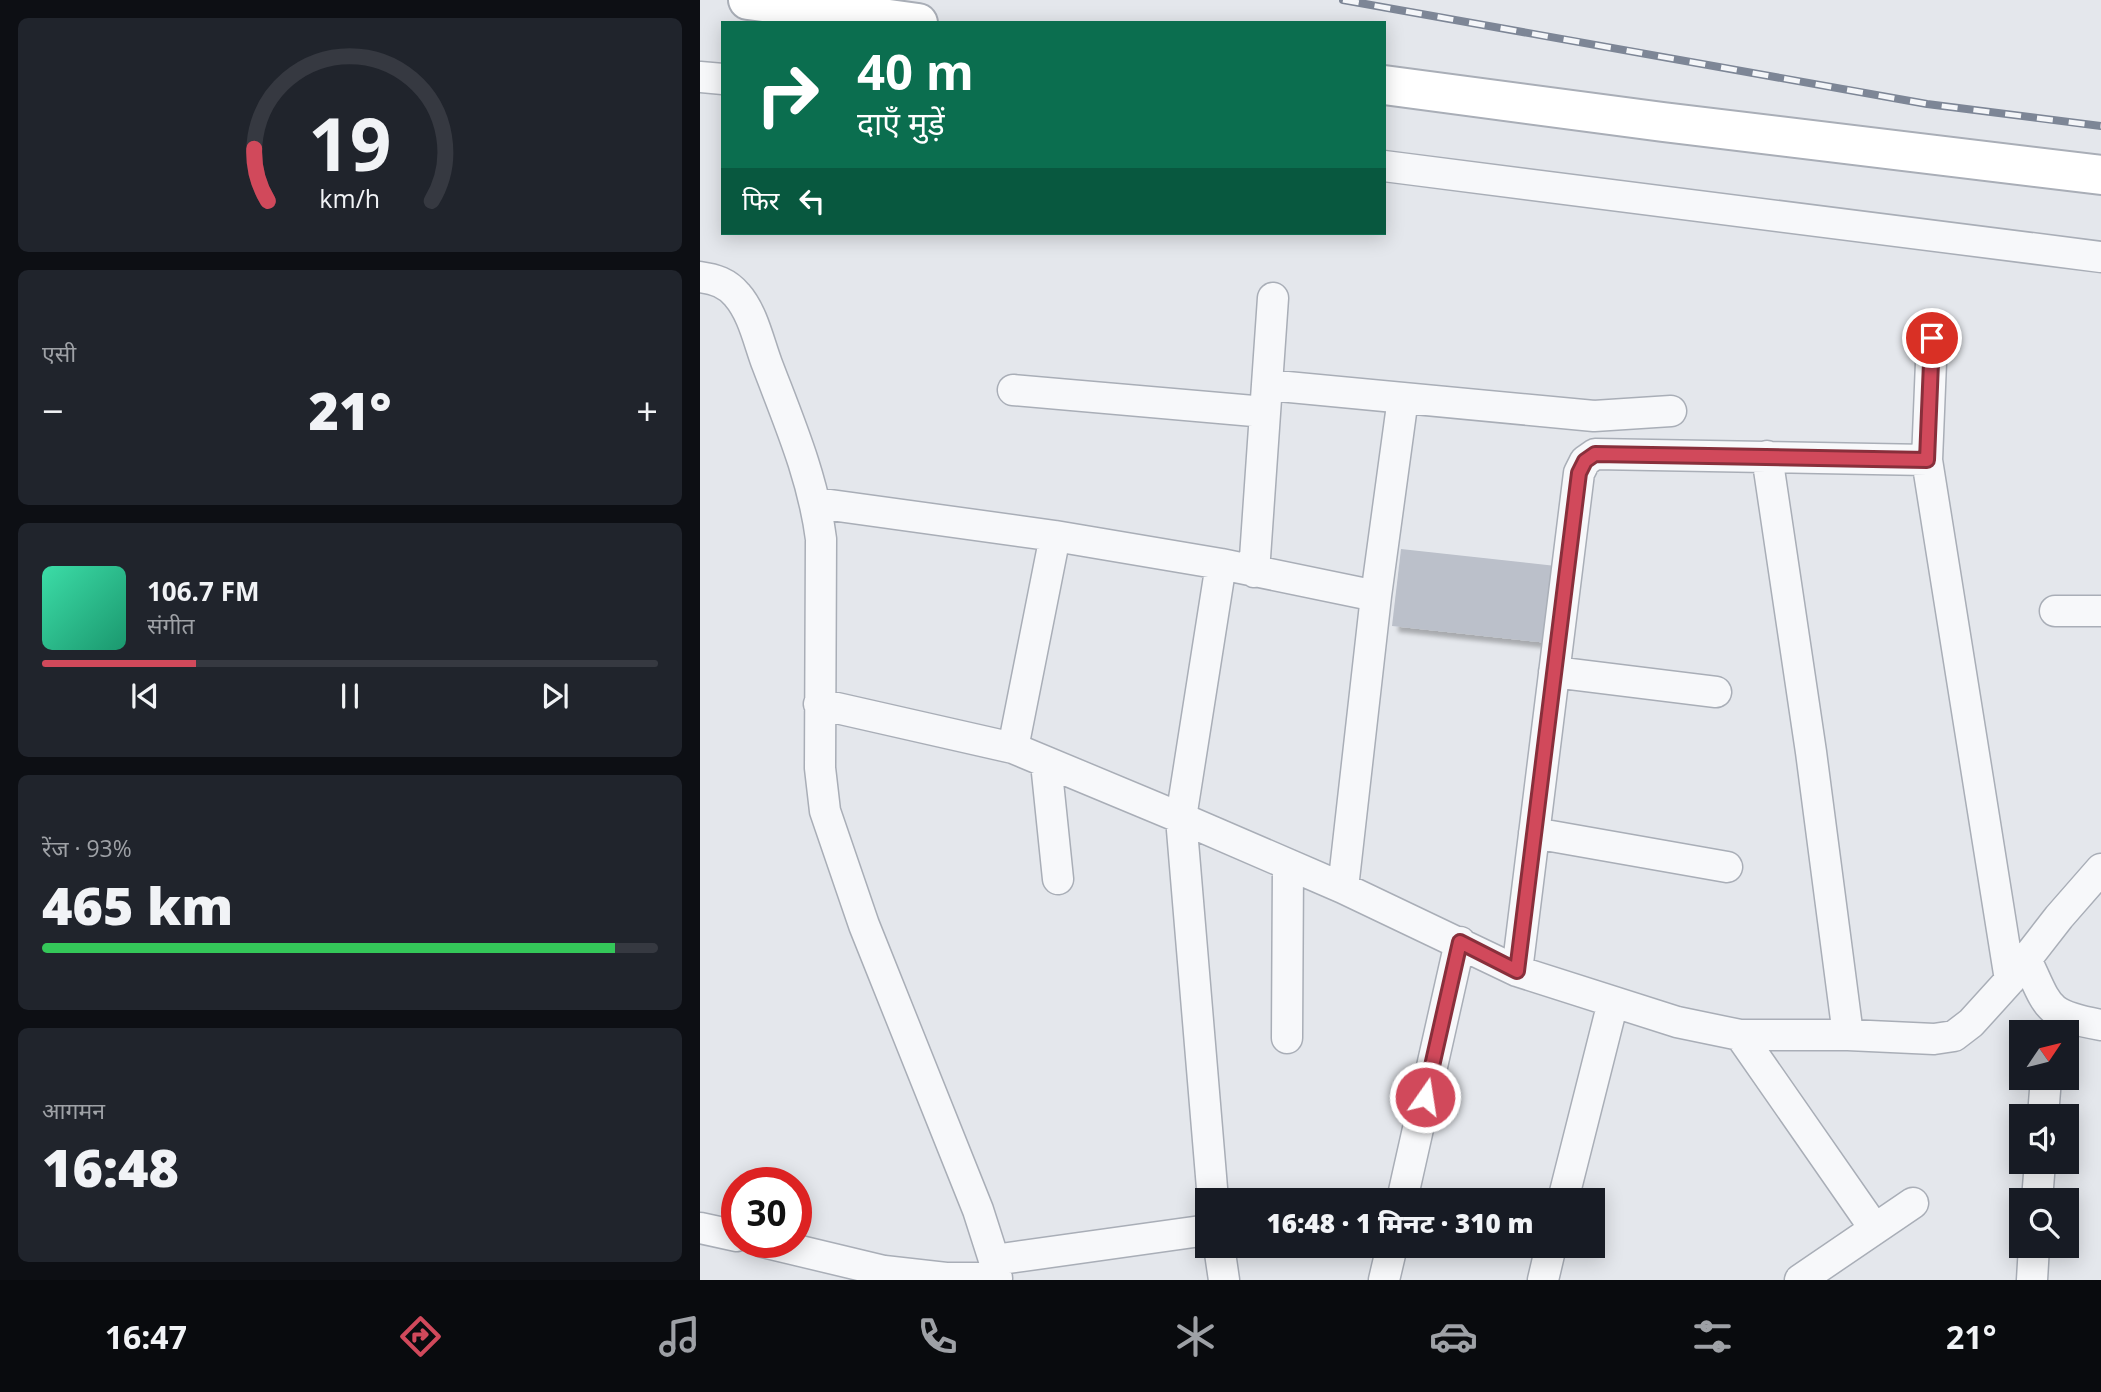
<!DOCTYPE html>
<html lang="hi">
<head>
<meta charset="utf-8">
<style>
  :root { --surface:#171b24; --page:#20242c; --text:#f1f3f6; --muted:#9ea1a6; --line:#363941; --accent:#d1495b }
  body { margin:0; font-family:"Open Sans","Noto Sans Devanagari",sans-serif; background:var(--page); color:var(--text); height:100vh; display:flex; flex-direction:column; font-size:26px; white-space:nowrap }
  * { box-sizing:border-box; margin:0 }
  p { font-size:23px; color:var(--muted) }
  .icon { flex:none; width:38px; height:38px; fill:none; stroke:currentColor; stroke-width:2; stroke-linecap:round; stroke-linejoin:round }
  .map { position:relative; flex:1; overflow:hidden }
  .drawer { display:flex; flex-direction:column; gap:18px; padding:18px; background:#0d0f14; width:700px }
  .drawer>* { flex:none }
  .top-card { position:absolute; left:21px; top:21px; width:665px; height:214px; border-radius:0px; box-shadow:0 4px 18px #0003; background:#0b6e4f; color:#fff; overflow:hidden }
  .needle { width:46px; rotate:55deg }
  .fabs { position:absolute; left:1309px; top:1020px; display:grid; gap:14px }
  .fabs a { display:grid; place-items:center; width:70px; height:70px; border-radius:0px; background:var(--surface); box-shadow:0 4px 18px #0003; font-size:35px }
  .speed { position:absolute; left:21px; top:1167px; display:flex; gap:14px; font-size:35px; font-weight:700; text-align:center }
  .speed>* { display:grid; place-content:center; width:91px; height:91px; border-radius:50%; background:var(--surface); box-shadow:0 4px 18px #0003; line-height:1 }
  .speed .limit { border:10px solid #d22; background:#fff; color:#111 }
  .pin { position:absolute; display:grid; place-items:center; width:60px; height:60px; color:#fff; margin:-30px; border:4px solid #fff; border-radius:50%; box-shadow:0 2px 7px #0007 }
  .me { position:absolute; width:77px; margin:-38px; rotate:13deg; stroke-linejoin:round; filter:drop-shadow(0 0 5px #0008) }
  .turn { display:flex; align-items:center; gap:24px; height:147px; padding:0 21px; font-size:32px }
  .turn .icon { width:91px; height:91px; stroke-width:2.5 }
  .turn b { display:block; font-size:49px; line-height:60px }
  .then { display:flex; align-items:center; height:66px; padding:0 21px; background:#0003; gap:14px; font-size:26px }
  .big { font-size:52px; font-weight:800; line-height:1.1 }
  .drawer .card { flex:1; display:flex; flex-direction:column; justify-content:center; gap:10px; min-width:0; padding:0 24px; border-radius:10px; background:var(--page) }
  .drawer .dial { align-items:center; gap:0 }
  .dial svg { height:182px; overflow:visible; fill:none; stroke:var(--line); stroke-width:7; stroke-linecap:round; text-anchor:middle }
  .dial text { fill:var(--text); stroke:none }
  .song { display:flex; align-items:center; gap:21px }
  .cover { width:84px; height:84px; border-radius:10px; background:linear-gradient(135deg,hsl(160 70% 55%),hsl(160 70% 35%)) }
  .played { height:7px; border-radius:4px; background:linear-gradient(90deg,var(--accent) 25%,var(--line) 25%) }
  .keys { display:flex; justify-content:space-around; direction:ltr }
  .heat { display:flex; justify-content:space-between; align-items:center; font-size:38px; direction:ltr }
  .charge { height:10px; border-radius:5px; background:linear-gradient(90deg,#34c759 93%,var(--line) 0) }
  .trip { position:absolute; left:495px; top:1188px; width:410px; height:70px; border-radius:0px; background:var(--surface); box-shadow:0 4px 18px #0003; font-weight:800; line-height:70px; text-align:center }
  .menu { display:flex; height:112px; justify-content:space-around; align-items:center; background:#090b0e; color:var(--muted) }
  .menu .icon { width:49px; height:49px }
  .menu .selected { color:var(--accent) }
  .menu b { font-size:32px; color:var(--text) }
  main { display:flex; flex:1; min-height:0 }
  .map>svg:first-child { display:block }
  .building { fill:#bbc0ca; filter:url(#shadow) }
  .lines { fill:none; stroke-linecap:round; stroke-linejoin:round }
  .street-casing { stroke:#a9aeb7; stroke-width:33 }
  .secondary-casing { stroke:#a9aeb7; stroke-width:42 }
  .street { stroke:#f7f8fa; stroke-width:30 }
  .secondary { stroke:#fff; stroke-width:38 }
  .rail-casing { stroke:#7d8696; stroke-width:8 }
  .rail { stroke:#f4f6f9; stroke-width:5; stroke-dasharray:16; stroke-linecap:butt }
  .route-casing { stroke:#882f3b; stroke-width:18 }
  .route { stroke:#d1495b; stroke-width:12 }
</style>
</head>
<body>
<main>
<section class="drawer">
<div class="card dial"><svg viewBox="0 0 100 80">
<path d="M14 69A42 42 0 1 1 86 69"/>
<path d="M14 69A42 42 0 0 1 8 46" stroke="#d1495b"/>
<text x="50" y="56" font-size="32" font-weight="700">19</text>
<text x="50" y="72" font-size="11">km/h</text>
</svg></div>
<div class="card"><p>एसी</p>
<div class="heat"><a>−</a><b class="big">21°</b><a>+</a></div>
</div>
<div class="card">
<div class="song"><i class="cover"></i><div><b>106.7 FM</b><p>संगीत</p></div></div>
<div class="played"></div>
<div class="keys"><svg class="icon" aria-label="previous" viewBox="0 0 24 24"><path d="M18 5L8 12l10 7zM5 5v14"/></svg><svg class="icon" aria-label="pause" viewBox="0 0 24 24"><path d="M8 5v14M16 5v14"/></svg><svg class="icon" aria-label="next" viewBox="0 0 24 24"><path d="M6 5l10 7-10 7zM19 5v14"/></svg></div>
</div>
<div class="card"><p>रेंज · 93%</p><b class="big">465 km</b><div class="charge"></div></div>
<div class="card"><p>आगमन</p><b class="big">16:48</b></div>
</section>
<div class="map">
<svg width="1401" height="1280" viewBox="0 0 1401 1280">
  <defs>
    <filter id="shadow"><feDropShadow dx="6" dy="6" stdDeviation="2" flood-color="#0004"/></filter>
  </defs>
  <rect width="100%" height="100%" fill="#e4e7ec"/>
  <!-- building -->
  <path class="building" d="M701,549L856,566L848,643L692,626Z"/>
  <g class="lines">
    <!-- street casing -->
    <g class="street-casing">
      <path id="street" d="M0,77L23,79
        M684,166L1401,257
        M0,277C15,279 27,283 37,295C53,313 59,343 67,364C89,422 113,477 121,539L120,768L125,811L164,925L278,1210L294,1260L297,1280
        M1232,338L1227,460L1310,980
        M567,385L894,416L971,411
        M313,390L565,412
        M1067,456L1111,752L1148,1035
        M116,503L355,536L521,564L676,596
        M554,572L573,298
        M1355,611H1401
        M854,672L1016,692
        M119,704L313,748L481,818L643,888L817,971L977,1022L1040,1035H1148L1234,1039L1254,1036L1271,1023L1310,980L1359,917L1401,869
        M313,748L355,536
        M346,763L358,879
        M834,833L1027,867
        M643,888L676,596L703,398
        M1326,959C1349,1008 1345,1015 1401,1025
        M817,971L879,473L885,461L895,454L1227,460
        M1040,1035L1175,1229
        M587,1038L588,865
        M1343,1116L1346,1078
        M513,1200L481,818L521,564
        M702,1200L760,942
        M863,1200L913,1002
        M1337,1200L1340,1162
        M0,1228L37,1236
        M63,1242L184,1271L246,1278H297
        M519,1246L524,1280
        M294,1260L508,1230
        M684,1280L692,1246
        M843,1280L851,1246
        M1100,1280L1213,1203
        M1332,1280L1334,1246"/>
    </g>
    <!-- secondary casing -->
    <g class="secondary-casing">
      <path id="secondary" d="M48,0L218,23
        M684,85L963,122L1401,175"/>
    </g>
    <!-- street -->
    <use href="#street" class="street"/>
    <!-- secondary -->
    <use href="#secondary" class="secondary"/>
    <!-- rail casing -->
    <g class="rail-casing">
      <path id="rail" d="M643,0L1227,104L1401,126"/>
    </g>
    <!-- rail -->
    <use href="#rail" class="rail"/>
  </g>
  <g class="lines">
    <!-- route casing -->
    <g class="route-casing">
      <path id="route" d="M725,1097L760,942L817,971L879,473L885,461L895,454L1227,460L1232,338"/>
    </g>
    <!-- route -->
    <use href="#route" class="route"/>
  </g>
</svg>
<div class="fabs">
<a><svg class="needle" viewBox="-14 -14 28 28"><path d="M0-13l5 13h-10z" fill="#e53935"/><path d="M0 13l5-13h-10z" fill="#9ea1a6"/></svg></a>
<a><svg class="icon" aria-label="sound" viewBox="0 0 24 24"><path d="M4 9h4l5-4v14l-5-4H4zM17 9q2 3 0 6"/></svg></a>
<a><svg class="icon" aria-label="search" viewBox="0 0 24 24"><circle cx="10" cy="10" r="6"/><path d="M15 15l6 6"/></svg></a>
</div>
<div class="speed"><div class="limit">30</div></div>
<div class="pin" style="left:1232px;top:338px;background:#d93025"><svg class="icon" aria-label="arrive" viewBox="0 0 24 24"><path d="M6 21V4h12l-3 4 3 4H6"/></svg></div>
<svg class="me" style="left:725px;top:1097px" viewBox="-20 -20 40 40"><circle r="17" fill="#d1495b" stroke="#fff" stroke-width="3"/><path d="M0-11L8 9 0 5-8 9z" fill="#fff"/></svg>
<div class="trip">16:48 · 1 मिनट · 310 m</div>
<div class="top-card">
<div class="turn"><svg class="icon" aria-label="right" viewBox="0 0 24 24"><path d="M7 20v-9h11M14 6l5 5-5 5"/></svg><div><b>40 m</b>दाएँ मुड़ें</div></div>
<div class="then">फिर<svg class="icon" aria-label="left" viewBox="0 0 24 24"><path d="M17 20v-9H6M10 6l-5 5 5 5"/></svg></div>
</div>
</div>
</main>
<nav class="menu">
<b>16:47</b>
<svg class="icon selected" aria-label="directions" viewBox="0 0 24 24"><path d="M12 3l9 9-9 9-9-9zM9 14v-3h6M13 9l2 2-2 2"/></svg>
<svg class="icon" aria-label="music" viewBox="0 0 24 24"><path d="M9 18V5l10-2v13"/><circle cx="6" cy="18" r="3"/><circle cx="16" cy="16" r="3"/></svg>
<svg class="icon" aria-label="phone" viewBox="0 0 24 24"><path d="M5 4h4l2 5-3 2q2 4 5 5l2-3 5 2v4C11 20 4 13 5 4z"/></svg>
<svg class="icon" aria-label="climate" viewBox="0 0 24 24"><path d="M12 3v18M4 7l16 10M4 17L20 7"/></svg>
<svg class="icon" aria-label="car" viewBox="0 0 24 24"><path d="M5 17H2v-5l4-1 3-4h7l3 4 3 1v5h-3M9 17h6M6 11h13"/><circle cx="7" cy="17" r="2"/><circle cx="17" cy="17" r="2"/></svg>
<svg class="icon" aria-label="filters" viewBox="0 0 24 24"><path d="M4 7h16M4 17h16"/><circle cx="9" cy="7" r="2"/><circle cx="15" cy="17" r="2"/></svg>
<b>21°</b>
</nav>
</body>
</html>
